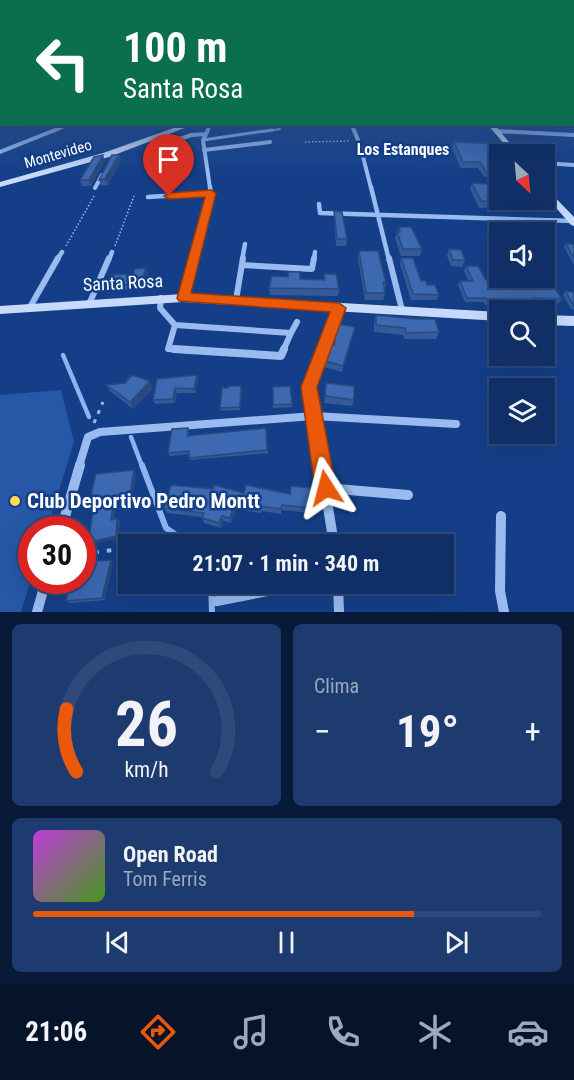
<!DOCTYPE html>
<html lang="es">
<head>
<meta charset="utf-8">
<style>
  :root { --surface:#0f2f66; --page:#1d3b6f; --text:#f1f3f6; --muted:#9ba9bf; --line:#2f4a7a; --accent:#ea580c }
  body { margin:0; font-family:"Roboto Condensed",sans-serif; background:var(--page); color:var(--text); height:100vh; display:flex; flex-direction:column; font-size:22px; white-space:nowrap }
  * { box-sizing:border-box; margin:0 }
  p { font-size:20px; color:var(--muted) }
  .icon { flex:none; width:33px; height:33px; fill:none; stroke:currentColor; stroke-width:2; stroke-linecap:round; stroke-linejoin:round }
  .map { position:relative; height:612px; overflow:hidden }
  .details { display:flex; flex-direction:column; gap:12px; padding:12px; background:#081a38; flex:1 }
  .details>* { flex:none }
  .guide { position:absolute; left:0px; top:0px; width:574px; height:126px; box-shadow:0 6px 24px #0002,0 0 0 2px var(--line); background:#0b6e4f; color:#fff; overflow:hidden }
  .needle { width:39px; rotate:154deg }
  .tools { position:absolute; left:489px; top:144px; display:grid; gap:12px }
  .tools a { display:grid; place-items:center; width:66px; height:66px; border-radius:0px; background:var(--surface); box-shadow:0 6px 24px #0002,0 0 0 2px var(--line); font-size:30px }
  .speed { position:absolute; left:18px; top:516px; display:flex; gap:12px; font-size:30px; font-weight:700; text-align:center }
  .speed>* { display:grid; place-content:center; width:78px; height:78px; border-radius:50%; background:var(--surface); box-shadow:0 6px 24px #0002,0 0 0 2px var(--line); line-height:1 }
  .speed .limit { border:9px solid #d22; background:#fff; color:#111 }
  .pin { position:absolute; display:grid; place-items:center; width:51px; height:51px; color:#fff; margin:-62px -26px; border-radius:50% 50% 50% 0; rotate:-45deg; box-shadow:0 0 6px #0007 }
  .pin .icon { rotate:45deg }
  .me { position:absolute; width:66px; margin:-33px; rotate:351deg; stroke-linejoin:round; filter:drop-shadow(0 0 4px #0008) }
  .turn { display:flex; align-items:center; gap:21px; height:126px; padding:0 24px; font-size:27px }
  .turn .icon { width:78px; height:78px; stroke-width:2.5 }
  .turn b { display:block; font-size:42px; line-height:51px }
  .big { font-size:45px; font-weight:700; line-height:1.1 }
  .details .card { flex:1; display:flex; flex-direction:column; justify-content:center; gap:9px; min-width:0; padding:0 21px; border-radius:9px; background:var(--page) }
  .details .dial { align-items:center; gap:0 }
  .dial svg { height:156px; overflow:visible; fill:none; stroke:var(--line); stroke-width:7; stroke-linecap:round; text-anchor:middle }
  .dial text { fill:var(--text); stroke:none }
  .song { display:flex; align-items:center; gap:18px }
  .cover { width:72px; height:72px; border-radius:9px; background:linear-gradient(135deg,hsl(290 70% 55%),hsl(100 70% 35%)) }
  .played { height:6px; border-radius:3px; background:linear-gradient(90deg,var(--accent) 75%,var(--line) 75%) }
  .keys { display:flex; justify-content:space-around; direction:ltr }
  .heat { display:flex; justify-content:space-between; align-items:center; font-size:33px; direction:ltr }
  .details .tiles { flex:1; display:grid; gap:12px; grid-template-columns:1fr 1fr }
  .card:last-child { grid-column:span 2 }
  .trip { position:absolute; left:118px; top:534px; width:336px; height:60px; border-radius:0px; background:var(--surface); box-shadow:0 6px 24px #0002,0 0 0 2px var(--line); font-weight:700; line-height:60px; text-align:center }
  .tab-bar { display:flex; height:96px; justify-content:space-around; align-items:center; background:#061329; color:var(--muted) }
  .tab-bar .icon { width:42px; height:42px }
  .tab-bar .current { color:var(--accent) }
  .tab-bar b { font-size:27px; color:var(--text) }
  .map>svg:first-child { display:block }
  .green { fill:#2658a7 }
  .lines { fill:none; stroke-linecap:round; stroke-linejoin:round }
  .stream-far1 { stroke:#8bb5f2; stroke-width:4.5 }
  .stream { stroke:#8bb5f2; stroke-width:6 }
  .path-far2 { stroke:#99bbef; stroke-width:1.5; stroke-dasharray:1.5 2; stroke-linecap:butt }
  .path-far1 { stroke:#99bbef; stroke-width:3; stroke-dasharray:4 6; stroke-linecap:butt }
  .path { stroke:#99bbef; stroke-width:4; stroke-dasharray:4.5 8; stroke-linecap:butt }
  .lane-far1 { stroke:#99bbef; stroke-width:2 }
  .lane { stroke:#99bbef; stroke-width:3 }
  .street-far5 { stroke:#99bbef; stroke-width:3 }
  .street-far4 { stroke:#99bbef; stroke-width:4 }
  .street-far3 { stroke:#99bbef; stroke-width:4.5 }
  .street-far2 { stroke:#99bbef; stroke-width:6 }
  .street-far1 { stroke:#99bbef; stroke-width:8 }
  .street { stroke:#99bbef; stroke-width:10 }
  .secondary { fill:#c7dafb; fill-rule:evenodd }
  .wall { fill:#345a99 }
  .shaded-wall { fill:#2a4a7d }
  .building { fill:#3c69b2; stroke:#2a4a7d; stroke-width:1.5 }
  .route { fill:#ea580c; stroke:#983908; stroke-width:1.5 }
  .poi-dot { fill:#ffd957; stroke:#143f88; stroke-width:2 }
  .labels { text-anchor:middle; stroke-width:5; stroke-linejoin:round; paint-order:stroke }
  .far-street-label { font-size:15px; fill:#fff; stroke:#143f88 }
  .far-neighbourhood-label { font-size:16px; font-weight:bold; fill:#fff; stroke:#143f88 }
  .street-label { font-size:18px; fill:#fff; stroke:#143f88 }
  .near-poi-label { font-size:21px; font-weight:bold; fill:#fff; stroke:#143f88; text-anchor:start }
</style>
</head>
<body>
<div class="map">
<svg width="574" height="612" viewBox="0 0 574 612">
  <rect width="100%" height="100%" fill="#143f88"/>
  <!-- green -->
  <path class="green" d="M61,390L74,442L47,529L32,530L31,579L21,612H0V395Z"/>
  <g class="lines">
    <!-- stream-far1 -->
    <path class="stream-far1" d="M63,355L89,417
      M131,437L142,466"/>
    <!-- stream -->
    <path class="stream" d="M142,465L166,528L189,544
      M211,584L212,612"/>
    <!-- path-far2 -->
    <path class="path-far2" d="M305,142L350,141
      M66,246L94,196
      M115,246L134,196"/>
    <!-- path-far1 -->
    <path class="path-far1" d="M94,423L103,402"/>
    <!-- path -->
    <path class="path" d="M82,554L129,548"/>
    <!-- lane-far1 -->
    <path class="lane-far1" d="M262,132L280,129"/>
    <!-- lane -->
    <path class="lane" d="M203,140L272,130"/>
    <!-- street-far5 -->
    <path class="street-far5" d="M351,124L354,132
      M496,131L508,132
      M51,132L70,124
      M207,132L211,124"/>
    <!-- street-far4 -->
    <path class="street-far4" d="M208,130L203,140L210,188
      M354,130L360,145L371,188
      M496,131L574,135
      M204,150L270,142
      M0,152L55,130
      M176,162L181,138
      M544,163L574,165
      M154,168L164,145L191,135L205,134
      M95,188L102,175"/>
    <!-- street-far3 -->
    <path class="street-far3" d="M371,187L389,260
      M148,197L211,193
      M319,204L320,213L574,221
      M57,260L62,252
      M109,260L112,252
      M193,260L211,193L210,187
      M242,260L245,244
      M314,260L315,252"/>
    <!-- street-far2 -->
    <path class="street-far2" d="M389,258L402,310
      M242,265L312,269L314,258
      M161,298L160,308L175,325
      M183,298L194,258
      M236,300L243,258
      M90,302L109,258
      M30,307L58,258
      M175,325L291,333L283,351
      M175,325L168,349L198,351
      M291,333L297,322
      M323,351L339,307"/>
    <!-- street-far1 -->
    <path class="street-far1" d="M174,349L281,356L284,349
      M79,466L88,437L100,432L314,416L456,424
      M322,466L309,387L323,349"/>
    <!-- street -->
    <path class="street" d="M321,465L334,544
      M325,488L408,495
      M501,516L500,591L504,612
      M61,530L80,465
      M338,584L339,612
      M217,601L303,584
      M37,612L46,580"/>
    <!-- secondary -->
    <path class="secondary" d="M573,104L574,105V109L573,108Z
      M185,124H195L109,157L0,187V182L103,153Z
      M487,124H494L519,154H513Z
      M544,186L574,217V226L571,225L544,194Z
      M183,294L500,312V321L183,302L0,314V306Z
      M544,315L574,316V326L544,325Z"/>
  </g>
  <!-- wall -->
  <path class="wall" d="M454,142L500,154V177H484L478,168H461L452,148Z
    M119,155L121,161L108,185L101,186L99,180Z
    M105,161L91,186H82L80,180Z
    M472,183L500,202L497,208H479L470,189Z
    M516,200H535L537,202L534,208L521,207Z
    M334,211L347,239L346,246H336L334,218Z
    M399,227L422,249L420,256H401L395,238Z
    M566,244H574V265L564,247Z
    M449,249L465,260L462,267L451,266L447,256Z
    M359,251L386,283L385,289H384L385,293L383,300H365L358,258Z
    M401,258L421,281L439,295L436,300H411L400,264Z
    M466,266L486,280L500,283H535L537,280L562,299L559,303L537,302L534,306L485,305L484,302H465L458,285L460,281H469L464,271Z
    M148,274L142,289L110,291L108,286Z
    M324,274L339,289L338,296L270,295L269,288L300,279L324,280Z
    M565,291L574,292V310L571,309L563,295Z
    M376,315L439,332L436,339H404L403,335L374,332V322Z
    M353,334L342,372L324,367L325,361L334,345Z
    M197,375L198,379L195,393H177L175,403L155,404L153,400Z
    M150,381L153,388L133,409L110,391L106,385Z
    M326,383L354,400L352,406L324,403Z
    M290,386L292,407L273,408V387Z
    M228,388L242,389L240,410L221,411L220,408Z
    M266,428L268,453L190,460L189,454L170,456L168,453L189,431V436Z
    M136,473L132,497L116,498L114,519H117L120,521L118,538L82,546V533L90,531L94,501H93L90,499Z
    M244,493L311,508L310,513L282,510L281,514L262,511L261,513L236,509L231,523L223,521L221,528L204,523L202,518V517L167,513L164,508Z
    M113,562L105,600L70,603L66,601Z"/>
  <!-- shaded-wall -->
  <path class="shaded-wall" d="M103,155L105,161L91,186L89,180Z
    M119,155L121,161L108,185L105,179Z
    M146,268L148,274L142,289L140,284Z
    M197,375L198,379L195,393L194,389Z
    M150,381L153,388L133,409L130,402Z
    M175,388L177,393L175,403L173,399Z
    M134,470L136,473L132,497L130,494Z
    M114,496L116,498L114,522L111,520Z
    M234,504L236,509L231,523L230,518Z
    M222,516L223,521L221,528L219,523Z
    M117,519L120,521L118,538L82,546V544Z
    M111,560L113,562L105,600L102,598Z"/>
  <!-- building -->
  <path class="building" d="M454,142L499,144L509,154H500V172H486L480,162H463Z
    M103,155L89,180H80L94,157Z
    M112,155H119L105,179L99,180Z
    M472,183L489,184L500,202L481,201Z
    M523,200H535L537,202L524,201Z
    M334,211L342,212L347,239H337Z
    M399,227H411L422,249H403L397,232H400Z
    M566,244H574V258Z
    M449,249L461,250L465,260H453Z
    M359,251H378L386,283L383,282L385,293H366Z
    M401,258H413L421,281H426L427,285H435L439,295L413,294Z
    M466,266H478L486,280H499L500,283H538L537,280L550,281L562,299L534,298L537,302L488,301L486,298H467L460,281H473Z
    M146,268L140,284L108,286L111,275L133,274L135,269Z
    M288,272H300V279L325,280L324,274H336L339,289L269,288L272,276L288,277Z
    M565,291L574,292V306Z
    M376,315L415,319H435L439,332L406,333L405,328L376,325Z
    M338,324L355,327L343,366L325,361L331,345H334Z
    M132,375L150,381L130,402L106,385L125,383Z
    M197,375L194,389L175,388L173,399L153,400L157,379Z
    M326,383L354,386V400L325,396Z
    M228,386H241L240,407L220,408L222,388H228Z
    M290,386L292,404L273,405V387Z
    M188,428L187,436L266,428L267,450L189,458V451L168,453L172,429Z
    M134,470L130,494L114,496L111,520L117,519L116,536L82,544V533L90,531L95,498L90,499L96,474Z
    M171,485L213,489L214,485L244,493L246,485L290,494L291,486L312,488L311,508L282,505L281,509L261,506V508L234,504L230,518L222,516L219,523L202,518L204,513L164,508Z
    M111,560L102,598L66,601L72,580H82V562Z"/>
  <!-- sky -->
  <linearGradient id="sky" x2="0" y2="1"><stop stop-color="#0b234b"/><stop offset="0.5" stop-color="#345896"/><stop offset="1" stop-color="#345896" stop-opacity="0"/></linearGradient>
  <rect width="574" height="172" fill="url(#sky)"/>
  <!-- route -->
  <path class="route" d="M211,190L216,193L191,293L339,303L346,308L317,387L336,488L333,495L326,498L318,495L315,488L301,387L330,312L179,301L177,298L205,197L169,199L164,196L169,193Z"/>
  <!-- markers -->
  <circle class="poi-dot" cx="15" cy="501" r="6"/>
  <g class="labels">
    <!-- far-street labels -->
    <g class="far-street-label">
      <text transform="translate(58 154) rotate(-16)" y="5">Montevideo</text>
    </g>
    <!-- far-neighbourhood labels -->
    <g class="far-neighbourhood-label">
      <text x="403" y="155">Los Estanques</text>
    </g>
    <!-- street labels -->
    <g class="street-label">
      <text transform="translate(123 283) rotate(-3)" y="6">Santa Rosa</text>
    </g>
    <!-- near-poi labels -->
    <g class="near-poi-label">
      <text x="27" y="508">Club Deportivo Pedro Montt</text>
    </g>
  </g>
</svg>
<div class="tools">
<a><svg class="needle" viewBox="-14 -14 28 28"><path d="M0-13l5 13h-10z" fill="#e53935"/><path d="M0 13l5-13h-10z" fill="#9ba9bf"/></svg></a>
<a><svg class="icon" aria-label="sound" viewBox="0 0 24 24"><path d="M4 9h4l5-4v14l-5-4H4zM17 9q2 3 0 6"/></svg></a>
<a><svg class="icon" aria-label="search" viewBox="0 0 24 24"><circle cx="10" cy="10" r="6"/><path d="M15 15l6 6"/></svg></a>
<a><svg class="icon" aria-label="layers" viewBox="0 0 24 24"><path d="M12 4l9 5-9 5-9-5zM3 14l9 5 9-5"/></svg></a>
</div>
<div class="speed"><div class="limit">30</div></div>
<div class="pin" style="left:169px;top:196px;background:#d93025"><svg class="icon" aria-label="arrive" viewBox="0 0 24 24"><path d="M6 21V4h12l-3 4 3 4H6"/></svg></div>
<svg class="me" style="left:326px;top:488px" viewBox="-20 -20 40 40"><path d="M0-17L14 15 0 8-14 15z" fill="#ea580c" stroke="#fff" stroke-width="4"/></svg>
<div class="trip">21:07 · 1 min · 340 m</div>
<div class="guide">
<div class="turn"><svg class="icon" aria-label="left" viewBox="0 0 24 24"><path d="M17 20v-9H6M10 6l-5 5 5 5"/></svg><div><b>100 m</b>Santa Rosa</div></div>
</div>
</div>
<section class="details">
<div class="tiles">
<div class="card dial"><svg viewBox="0 0 100 80">
<path d="M14 69A42 42 0 1 1 86 69"/>
<path d="M14 69A42 42 0 0 1 9 37" stroke="#ea580c"/>
<text x="50" y="56" font-size="32" font-weight="700">26</text>
<text x="50" y="72" font-size="11">km/h</text>
</svg></div>
<div class="card"><p>Clima</p>
<div class="heat"><a>−</a><b class="big">19°</b><a>+</a></div>
</div>
<div class="card">
<div class="song"><i class="cover"></i><div><b>Open Road</b><p>Tom Ferris</p></div></div>
<div class="played"></div>
<div class="keys"><svg class="icon" aria-label="previous" viewBox="0 0 24 24"><path d="M18 5L8 12l10 7zM5 5v14"/></svg><svg class="icon" aria-label="pause" viewBox="0 0 24 24"><path d="M8 5v14M16 5v14"/></svg><svg class="icon" aria-label="next" viewBox="0 0 24 24"><path d="M6 5l10 7-10 7zM19 5v14"/></svg></div>
</div>
</div>
</section>
<nav class="tab-bar">
<b>21:06</b>
<svg class="icon current" aria-label="directions" viewBox="0 0 24 24"><path d="M12 3l9 9-9 9-9-9zM9 14v-3h6M13 9l2 2-2 2"/></svg>
<svg class="icon" aria-label="music" viewBox="0 0 24 24"><path d="M9 18V5l10-2v13"/><circle cx="6" cy="18" r="3"/><circle cx="16" cy="16" r="3"/></svg>
<svg class="icon" aria-label="phone" viewBox="0 0 24 24"><path d="M5 4h4l2 5-3 2q2 4 5 5l2-3 5 2v4C11 20 4 13 5 4z"/></svg>
<svg class="icon" aria-label="climate" viewBox="0 0 24 24"><path d="M12 3v18M4 7l16 10M4 17L20 7"/></svg>
<svg class="icon" aria-label="car" viewBox="0 0 24 24"><path d="M5 17H2v-5l4-1 3-4h7l3 4 3 1v5h-3M9 17h6M6 11h13"/><circle cx="7" cy="17" r="2"/><circle cx="17" cy="17" r="2"/></svg>
</nav>
</body>
</html>
